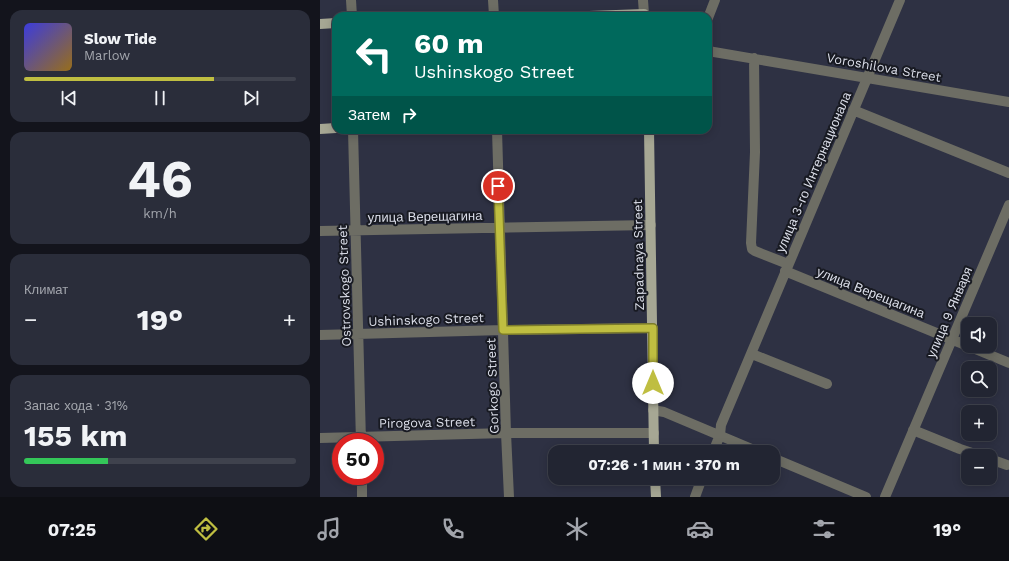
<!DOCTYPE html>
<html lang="ru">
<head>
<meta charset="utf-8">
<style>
  :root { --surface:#222532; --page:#2a2d3a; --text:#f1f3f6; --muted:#a2a5ac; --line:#3f424d; --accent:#bfbe41 }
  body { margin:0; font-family:"Work Sans",sans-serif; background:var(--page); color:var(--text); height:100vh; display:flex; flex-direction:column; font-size:15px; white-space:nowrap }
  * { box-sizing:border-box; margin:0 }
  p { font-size:13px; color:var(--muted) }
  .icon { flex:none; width:22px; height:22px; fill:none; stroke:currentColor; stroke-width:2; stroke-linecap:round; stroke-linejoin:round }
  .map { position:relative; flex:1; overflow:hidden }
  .side { display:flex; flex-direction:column; gap:10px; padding:10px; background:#13141c; width:320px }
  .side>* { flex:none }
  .top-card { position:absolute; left:12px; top:12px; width:380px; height:122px; border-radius:12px; box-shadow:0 2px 10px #0003,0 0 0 1px var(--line); background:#00695c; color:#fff; overflow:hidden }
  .buttons { position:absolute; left:641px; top:317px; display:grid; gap:8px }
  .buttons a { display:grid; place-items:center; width:36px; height:36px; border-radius:8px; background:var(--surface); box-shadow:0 2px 10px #0003,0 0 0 1px var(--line); font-size:20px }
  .speed { position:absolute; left:12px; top:433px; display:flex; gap:8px; font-size:20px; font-weight:700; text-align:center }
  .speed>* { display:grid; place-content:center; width:52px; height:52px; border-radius:50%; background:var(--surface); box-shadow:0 2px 10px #0003,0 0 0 1px var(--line); line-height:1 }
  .speed .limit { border:6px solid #d22; background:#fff; color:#111 }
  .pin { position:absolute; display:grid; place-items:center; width:34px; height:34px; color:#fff; margin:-17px; border:2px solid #fff; border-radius:50%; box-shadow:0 1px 4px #0007 }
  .me { position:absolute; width:44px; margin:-22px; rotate:0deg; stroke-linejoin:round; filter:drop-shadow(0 0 3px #0008) }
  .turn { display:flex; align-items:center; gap:14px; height:84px; padding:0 16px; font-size:18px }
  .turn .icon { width:52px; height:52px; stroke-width:2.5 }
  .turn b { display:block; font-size:28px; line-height:34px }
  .then { display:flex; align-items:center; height:38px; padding:0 16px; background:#0003; gap:8px; font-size:15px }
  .big { font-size:30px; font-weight:700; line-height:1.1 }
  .side .card { flex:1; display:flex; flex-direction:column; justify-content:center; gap:6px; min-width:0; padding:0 14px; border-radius:12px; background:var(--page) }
  .side .dial { align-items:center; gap:0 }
  .dial b { font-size:52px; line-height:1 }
  .song { display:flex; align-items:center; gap:12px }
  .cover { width:48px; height:48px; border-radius:6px; background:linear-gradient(135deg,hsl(240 70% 55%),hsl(40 70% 35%)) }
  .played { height:4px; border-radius:2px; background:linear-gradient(90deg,var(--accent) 70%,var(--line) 70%) }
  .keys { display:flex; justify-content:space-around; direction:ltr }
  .heat { display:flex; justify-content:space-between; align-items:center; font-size:22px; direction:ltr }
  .charge { height:6px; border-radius:3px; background:linear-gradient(90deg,#34c759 31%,var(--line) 0) }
  .trip { position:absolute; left:228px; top:445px; width:232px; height:40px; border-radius:12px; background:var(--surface); box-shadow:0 2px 10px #0003,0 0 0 1px var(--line); font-weight:700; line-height:40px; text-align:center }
  .tabs { display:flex; height:64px; justify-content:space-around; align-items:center; background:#0e0f14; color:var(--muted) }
  .tabs .icon { width:28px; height:28px }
  .tabs .selected { color:var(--accent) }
  .tabs b { font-size:18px; color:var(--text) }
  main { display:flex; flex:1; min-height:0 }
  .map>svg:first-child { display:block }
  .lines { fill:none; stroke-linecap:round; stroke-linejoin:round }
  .minor { stroke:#6d6d64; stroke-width:10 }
  .major { stroke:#a6a794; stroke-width:10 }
  .route-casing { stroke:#7c7c2a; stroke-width:10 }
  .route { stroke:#bfbe41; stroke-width:7 }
  .labels { text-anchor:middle; stroke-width:4; stroke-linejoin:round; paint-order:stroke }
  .street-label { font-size:13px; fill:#dbdee9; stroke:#181a22 }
</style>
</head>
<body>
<main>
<section class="side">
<div class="card">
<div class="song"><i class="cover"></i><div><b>Slow Tide</b><p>Marlow</p></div></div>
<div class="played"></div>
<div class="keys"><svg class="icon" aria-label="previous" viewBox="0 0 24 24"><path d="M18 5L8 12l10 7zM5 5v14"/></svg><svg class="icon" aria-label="pause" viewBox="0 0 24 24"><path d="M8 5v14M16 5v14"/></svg><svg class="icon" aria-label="next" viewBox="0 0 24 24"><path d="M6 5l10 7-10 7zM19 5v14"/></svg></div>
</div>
<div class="card dial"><b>46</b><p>km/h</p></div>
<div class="card"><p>Климат</p>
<div class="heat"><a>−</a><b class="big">19°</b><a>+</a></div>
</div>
<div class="card"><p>Запас хода · 31%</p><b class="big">155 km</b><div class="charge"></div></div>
</section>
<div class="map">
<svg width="689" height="497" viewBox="0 0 689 497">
  <rect width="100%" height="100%" fill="#2e3143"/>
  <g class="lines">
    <!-- minor -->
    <path class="minor" d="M31,0L32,16
      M173,0L174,16
      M323,0L324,14
      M388,18L395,0
      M388,51L689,102
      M434,58L435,152L431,243L432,249L435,251L468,264
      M533,110L689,173
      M33,130L41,442
      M177,130L186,433L189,497
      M0,231L331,225
      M465,271L648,346
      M0,335L183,330L333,328
      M648,346L689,363
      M432,354L507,384
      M333,410L344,412L439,452
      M593,430L640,449L661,456
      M0,438L186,433H334
      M393,452L400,435L401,425L580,0
      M453,458L546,497
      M670,459L687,465
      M42,476V497
      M375,497L382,478
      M565,497L689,205"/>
    <!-- major -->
    <path class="major" d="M269,16L324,14V16
      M0,24L16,23
      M0,129L16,128
      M329,130L334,452
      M335,478L336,497"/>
  </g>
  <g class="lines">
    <!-- route casing -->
    <g class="route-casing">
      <path id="route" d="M178,186L183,330L333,328V383"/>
    </g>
    <!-- route -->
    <use href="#route" class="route"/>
  </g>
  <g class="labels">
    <!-- street labels -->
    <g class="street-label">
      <text transform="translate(564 67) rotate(10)" y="5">Voroshilova Street</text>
      <text transform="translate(493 172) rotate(-67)" y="5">улица 3-го Интернационала</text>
      <text transform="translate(105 216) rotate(-1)" y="5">улица Верещагина</text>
      <text transform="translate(318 255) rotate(-91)" y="5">Zapadnaya Street</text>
      <text transform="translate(24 286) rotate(-92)" y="5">Ostrovskogo Street</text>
      <text transform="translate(551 292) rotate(22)" y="5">улица Верещагина</text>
      <text transform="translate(629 312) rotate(-67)" y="5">улица 9 Января</text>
      <text transform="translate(106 319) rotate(-2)" y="5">Ushinskogo Street</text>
      <text transform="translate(172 386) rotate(-92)" y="5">Gorkogo Street</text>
      <text transform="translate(107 422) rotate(-1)" y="5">Pirogova Street</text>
    </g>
  </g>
</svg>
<div class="buttons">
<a><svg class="icon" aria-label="sound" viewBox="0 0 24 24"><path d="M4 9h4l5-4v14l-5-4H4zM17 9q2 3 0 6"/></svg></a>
<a><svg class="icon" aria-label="search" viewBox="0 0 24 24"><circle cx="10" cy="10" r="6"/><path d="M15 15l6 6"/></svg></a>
<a>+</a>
<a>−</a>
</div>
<div class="speed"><div class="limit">50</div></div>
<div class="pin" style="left:178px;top:186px;background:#d93025"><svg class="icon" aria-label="arrive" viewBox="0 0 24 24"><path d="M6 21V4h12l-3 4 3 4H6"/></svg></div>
<svg class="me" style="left:333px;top:383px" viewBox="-20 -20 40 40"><circle r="19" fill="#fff"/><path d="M0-13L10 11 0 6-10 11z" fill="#bfbe41"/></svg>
<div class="trip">07:26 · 1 мин · 370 m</div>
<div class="top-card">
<div class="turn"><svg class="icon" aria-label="left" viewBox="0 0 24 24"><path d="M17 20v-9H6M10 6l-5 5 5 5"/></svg><div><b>60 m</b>Ushinskogo Street</div></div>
<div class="then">Затем<svg class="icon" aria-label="right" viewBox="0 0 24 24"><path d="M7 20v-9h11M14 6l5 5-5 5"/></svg></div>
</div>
</div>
</main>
<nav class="tabs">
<b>07:25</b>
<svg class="icon selected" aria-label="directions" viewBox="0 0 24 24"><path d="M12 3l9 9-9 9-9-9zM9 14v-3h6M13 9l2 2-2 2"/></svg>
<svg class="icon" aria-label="music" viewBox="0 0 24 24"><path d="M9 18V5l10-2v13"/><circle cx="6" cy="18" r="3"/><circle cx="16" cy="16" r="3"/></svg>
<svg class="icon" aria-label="phone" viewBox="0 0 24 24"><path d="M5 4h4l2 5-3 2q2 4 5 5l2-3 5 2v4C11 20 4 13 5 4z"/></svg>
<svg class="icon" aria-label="climate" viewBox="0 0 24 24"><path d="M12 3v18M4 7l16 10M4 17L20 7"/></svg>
<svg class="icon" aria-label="car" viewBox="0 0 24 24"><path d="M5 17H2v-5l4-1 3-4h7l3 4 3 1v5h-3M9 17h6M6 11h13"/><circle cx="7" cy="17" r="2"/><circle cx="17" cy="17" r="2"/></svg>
<svg class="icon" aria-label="filters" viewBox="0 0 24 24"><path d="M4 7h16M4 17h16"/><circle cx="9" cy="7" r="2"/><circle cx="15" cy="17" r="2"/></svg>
<b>19°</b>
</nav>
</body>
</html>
